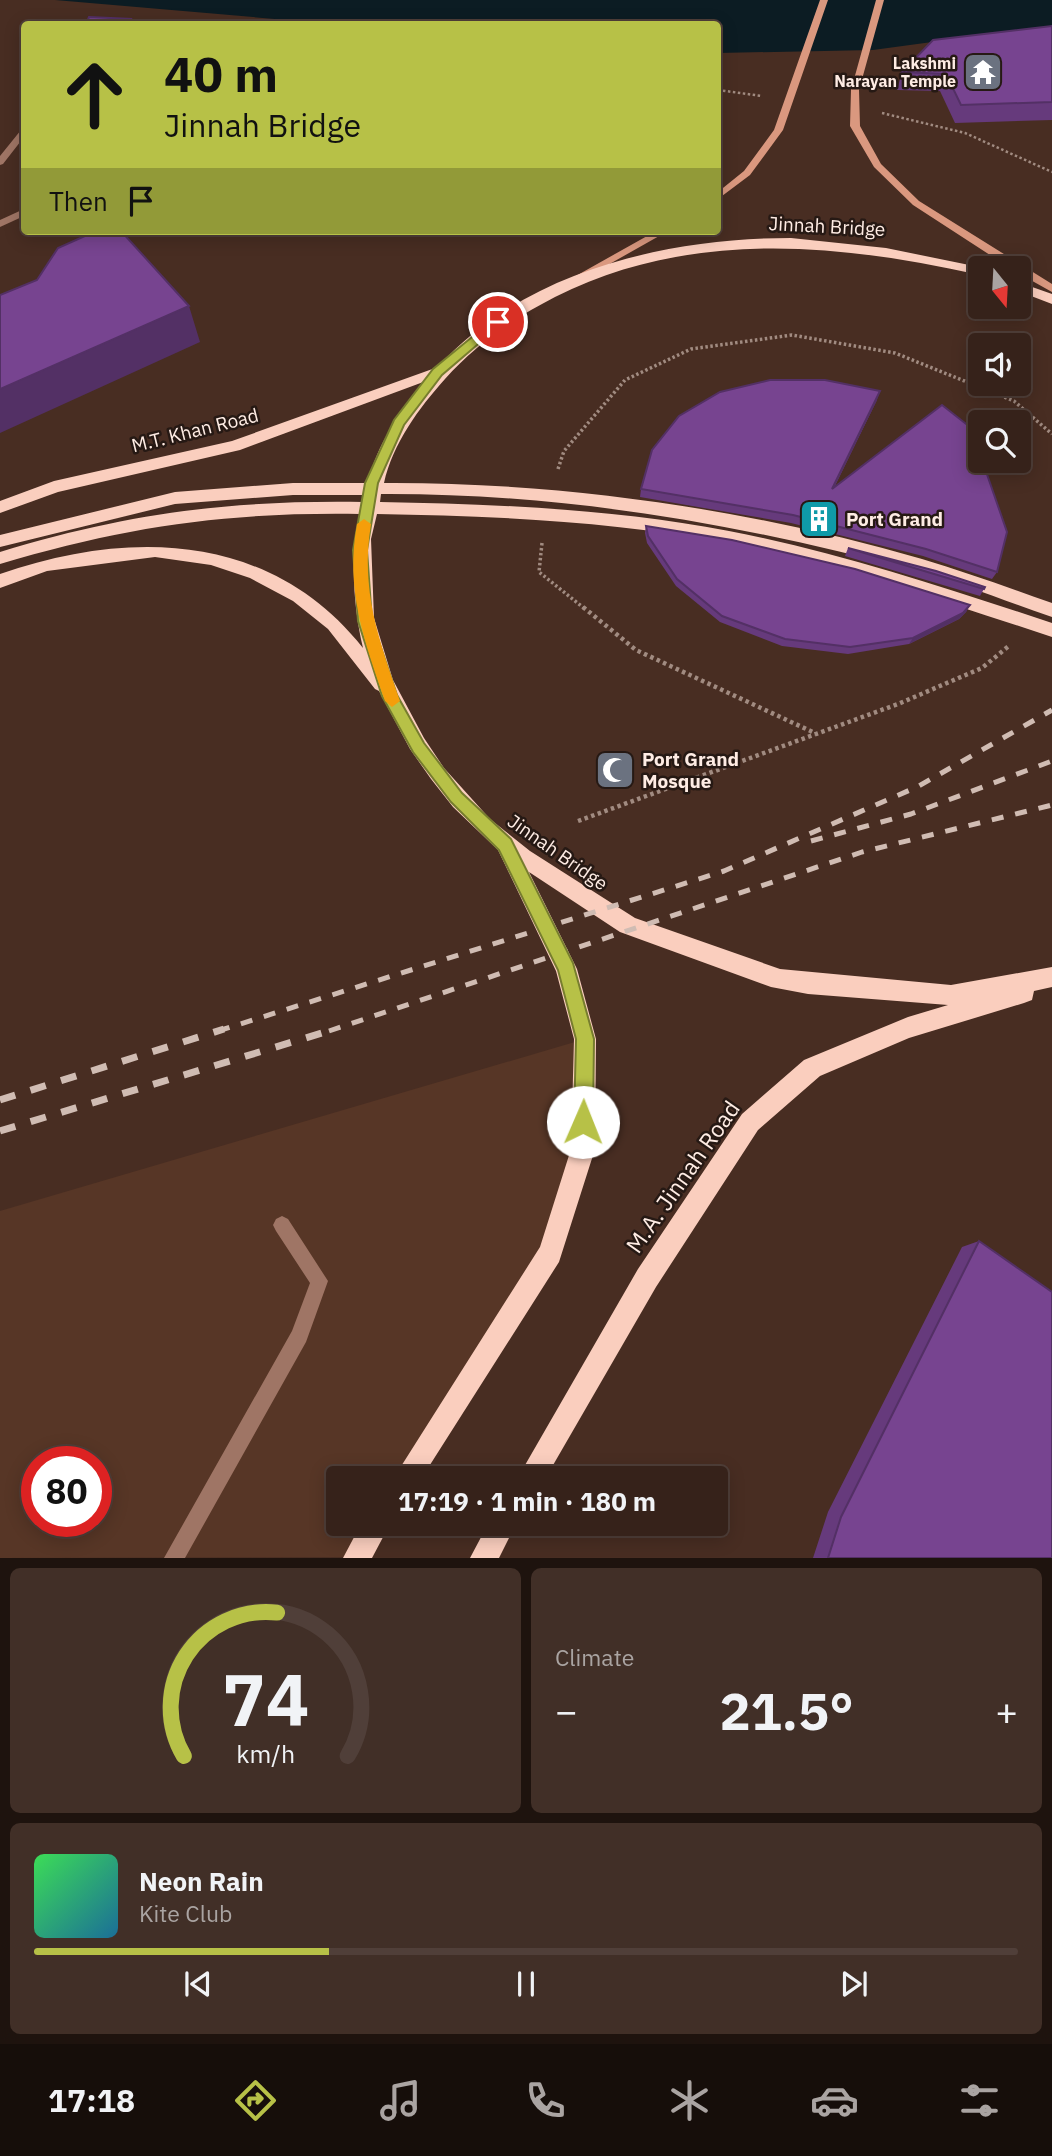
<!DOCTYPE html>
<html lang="en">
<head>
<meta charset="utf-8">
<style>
  :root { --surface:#36221a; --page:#412f27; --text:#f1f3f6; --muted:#aaa4a2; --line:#503f39; --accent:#b7c147 }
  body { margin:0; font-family:"IBM Plex Sans",sans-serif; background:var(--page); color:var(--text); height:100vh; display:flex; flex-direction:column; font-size:26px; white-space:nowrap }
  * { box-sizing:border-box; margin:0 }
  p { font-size:23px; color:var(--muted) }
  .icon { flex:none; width:38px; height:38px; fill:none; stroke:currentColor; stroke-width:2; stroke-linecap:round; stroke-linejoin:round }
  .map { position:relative; height:1558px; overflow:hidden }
  .drawer { display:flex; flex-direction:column; gap:10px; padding:10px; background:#1e130e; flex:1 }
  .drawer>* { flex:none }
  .hud { position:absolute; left:21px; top:21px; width:700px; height:214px; border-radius:7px; box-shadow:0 4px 18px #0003,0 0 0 2px var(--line); background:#b7c147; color:#111; overflow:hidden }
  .needle { width:46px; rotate:162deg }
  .fabs { position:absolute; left:968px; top:256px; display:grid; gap:14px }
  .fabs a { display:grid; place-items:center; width:63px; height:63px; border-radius:7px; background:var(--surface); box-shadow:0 4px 18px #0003,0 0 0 2px var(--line); font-size:35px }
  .speed { position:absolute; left:21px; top:1446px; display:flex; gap:14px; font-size:35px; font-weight:700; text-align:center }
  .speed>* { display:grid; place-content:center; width:91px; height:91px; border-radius:50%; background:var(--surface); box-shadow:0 4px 18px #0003,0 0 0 2px var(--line); line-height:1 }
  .speed .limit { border:10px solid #d22; background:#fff; color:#111 }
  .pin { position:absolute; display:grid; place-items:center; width:60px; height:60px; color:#fff; margin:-30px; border:4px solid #fff; border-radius:50%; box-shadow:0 2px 7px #0007 }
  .me { position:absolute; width:77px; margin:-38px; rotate:1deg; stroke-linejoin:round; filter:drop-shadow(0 0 5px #0008) }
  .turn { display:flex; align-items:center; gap:24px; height:147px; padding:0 28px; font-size:32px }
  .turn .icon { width:91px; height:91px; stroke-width:2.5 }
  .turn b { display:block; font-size:49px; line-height:60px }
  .then { display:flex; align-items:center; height:66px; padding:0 28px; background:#0003; gap:14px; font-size:26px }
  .big { font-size:52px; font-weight:700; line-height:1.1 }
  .drawer .card { flex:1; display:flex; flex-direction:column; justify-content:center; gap:10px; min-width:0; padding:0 24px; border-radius:10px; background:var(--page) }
  .drawer .dial { align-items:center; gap:0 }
  .dial svg { height:182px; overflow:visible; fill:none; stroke:var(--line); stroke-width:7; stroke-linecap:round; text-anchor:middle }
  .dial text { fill:var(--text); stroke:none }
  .song { display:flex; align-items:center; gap:21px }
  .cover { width:84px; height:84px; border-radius:10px; background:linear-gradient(135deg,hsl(130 70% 55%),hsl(200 70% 35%)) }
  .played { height:7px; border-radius:4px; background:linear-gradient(90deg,var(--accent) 30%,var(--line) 30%) }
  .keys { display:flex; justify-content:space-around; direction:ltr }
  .heat { display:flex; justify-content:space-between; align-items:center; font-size:38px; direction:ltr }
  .drawer .tiles { flex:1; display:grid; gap:10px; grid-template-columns:1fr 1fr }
  .card:last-child { grid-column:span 2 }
  .trip { position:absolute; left:326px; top:1466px; width:402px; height:70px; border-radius:7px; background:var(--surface); box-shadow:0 4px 18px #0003,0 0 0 2px var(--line); font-weight:700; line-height:70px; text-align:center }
  .dock { display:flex; height:112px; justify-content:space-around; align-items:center; background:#160e0a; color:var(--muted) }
  .dock .icon { width:49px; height:49px }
  .dock .active { color:var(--accent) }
  .dock b { font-size:32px; color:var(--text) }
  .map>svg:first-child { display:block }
  .built { fill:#573626; fill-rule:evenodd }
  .water { fill:#0c1c23 }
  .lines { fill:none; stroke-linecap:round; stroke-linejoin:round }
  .path-far2 { stroke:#a18b81; stroke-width:2.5; stroke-dasharray:2.5 2.5; stroke-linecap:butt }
  .path-far1 { stroke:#a18b81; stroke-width:3.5; stroke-dasharray:2.5 2.5; stroke-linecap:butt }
  .path { stroke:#a18b81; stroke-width:4.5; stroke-dasharray:3.5 3.5; stroke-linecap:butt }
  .service { fill:#9f7565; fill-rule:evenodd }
  .minor { fill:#9f7565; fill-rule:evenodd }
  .secondary { fill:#da987f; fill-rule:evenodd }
  .trunk { fill:#facebe; fill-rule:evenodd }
  .rail-far1 { stroke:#d0bcb3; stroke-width:5; stroke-dasharray:12 12; stroke-linecap:butt }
  .rail { stroke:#d0bcb3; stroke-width:7; stroke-dasharray:16 16; stroke-linecap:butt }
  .wall { fill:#663a7c }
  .shaded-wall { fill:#533065 }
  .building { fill:#774490; stroke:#533065; stroke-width:2 }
  .route { fill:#b7c147; stroke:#777d2e; stroke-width:2 }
  .slow { fill:#f59e0b }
  .labels { text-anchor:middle; stroke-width:5; stroke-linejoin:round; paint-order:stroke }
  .far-poi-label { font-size:16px; font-weight:bold; fill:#feece4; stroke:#261914; text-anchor:end }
  .street-label { font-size:19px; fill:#feece4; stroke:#261914 }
  .poi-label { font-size:19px; font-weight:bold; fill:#feece4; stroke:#261914; text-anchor:start }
  .near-street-label { font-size:23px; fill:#feece4; stroke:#261914 }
</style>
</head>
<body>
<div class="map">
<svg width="1052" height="1558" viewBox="0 0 1052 1558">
  <rect width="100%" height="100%" fill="#482d22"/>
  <!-- built -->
  <path class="built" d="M585,1039L583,1149L550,1253L401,1479H338V1524H372L350,1557L0,1558V1211ZM37,1461H96V1521H37Z"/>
  <!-- water -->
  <path class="water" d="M55,0H1052V30L1006,32L873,50L718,53V24H333Z"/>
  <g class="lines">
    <!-- path-far2 -->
    <path class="path-far2" d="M718,90L762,96
      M882,113L965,133L1052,172"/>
    <!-- path-far1 -->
    <path class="path-far1" d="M558,469L564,451L625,380L691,349L792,335L895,353L1014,401L1052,434
      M542,543L539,572L585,609"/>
    <!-- path -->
    <path class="path" d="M583,607L636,650L817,734
      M578,821L898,704L982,668L1010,645"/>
    <!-- service -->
    <path class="service" d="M24,129V137L3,164L0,165V156L21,130Z
      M282,1216L288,1219L328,1281L306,1342L185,1558H164L292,1331L310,1283L276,1231L273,1225L276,1219Z"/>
    <!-- minor -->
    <path class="minor" d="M24,209V216L0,227V220Z"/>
    <!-- secondary -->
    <path class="secondary" d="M820,0H828L783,130L750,175L718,199V192L744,171L774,130Z
      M876,0H884L859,90L860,126L881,164L919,201L1052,284V292L1018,273V268H1010L913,205L874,167L850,126L851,90Z
      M656,231H668L583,279H575L574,277Z"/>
    <!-- trunk -->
    <path class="trunk" d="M791,238L886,248L984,268H980V275C837,243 690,229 555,297C514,318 476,344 445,379C419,408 393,443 384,483C563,482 749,509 922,559C966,572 1009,588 1052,603V617C1007,602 962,583 916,571C741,524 563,493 381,494L380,502C497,504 614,509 729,531C839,552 946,588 1052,623V637C946,602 840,566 731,544C614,521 495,516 377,514L371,539L374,618L393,680L424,738L444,768L490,819L530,851L635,918L780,969L951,985L1052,967V987L1034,991L1032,1000L1024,1003L909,1038L820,1076L758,1130L656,1287L545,1479H517L638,1269L742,1114L804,1060L908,1017L948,1005L808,994L771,987L620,932L529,872L577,969L596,1039L595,1149L559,1262L421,1479H393L540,1247L571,1149L574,1039L556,971L498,850L453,807L431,779L410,749L379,691L375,689L328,629L293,601L250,578L211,565L155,557L47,571L0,588V574C130,529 271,532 363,648C353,605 350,557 360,514C228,512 127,526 0,564V552C128,513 230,500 363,502L365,495H293L175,504L0,547V535L175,492L293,483H368C376,446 401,409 426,381L240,450L58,492L0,513V501L54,481L232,441L438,367C524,271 667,238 791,238Z
      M1018,282L1052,294V304L1018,291Z
      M361,1524H390L372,1558H343Z
      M488,1524H516L499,1558H470Z"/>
    <!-- rail-far1 -->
    <path class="rail-far1" d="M811,841L911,814L1052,761
      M218,1031L724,871L917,787L1052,710
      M329,1031L862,852L1052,805"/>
    <!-- rail -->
    <path class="rail" d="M0,1100L224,1029
      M0,1131L335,1029"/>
  </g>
  <!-- wall -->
  <path class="wall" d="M1052,26V120L955,123L940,91L897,90L902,72Z
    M877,400L834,488L997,572L992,579L923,556L791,523L640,497L641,489Z
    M646,526L970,605L966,612L959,619L909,644L848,654L782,646L720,622L676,586L647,543L645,533Z
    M848,548L985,587L980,596L845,556Z
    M979,1241L1052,1558H813L828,1512L962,1247Z"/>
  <!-- shaded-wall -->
  <path class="shaded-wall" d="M189,306L200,342L0,433V389Z
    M880,391L877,400L829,497L832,489Z
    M970,605L966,612L959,619L909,644L913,638Z"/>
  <!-- building -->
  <path class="building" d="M89,17L131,19L129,24H86Z
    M248,23L291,24H247Z
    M1052,26V102L961,105L946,74L902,72L933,40Z
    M96,231H121L189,306L0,389V295L37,280L58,248Z
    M770,380H825L880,391L832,489L942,405L970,427L980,455V460H982L1007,532L997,572L926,549L793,515L641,489L652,450L679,416L720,392Z
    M646,526L732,540L855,569L970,605L963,613L913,638L850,647L785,639L722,616L677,579L648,536Z
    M848,548L936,571L985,587L984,589Z
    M979,1241L1052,1292V1558H828L841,1517Z"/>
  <!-- route -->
  <path class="route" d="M494,319L504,322L442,375L404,425L378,483L367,550L372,621L397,695L424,743L462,793L511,839L573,963L594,1039L593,1122L590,1128L583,1131L577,1128L574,1122L576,1039L558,970L499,850L451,802L413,752L382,696L358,621L353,550L365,483L394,420L433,369Z"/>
  <!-- slow -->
  <path class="slow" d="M364,519L371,524C360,590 379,640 400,701L392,707L385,701C364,640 345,589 357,524Z"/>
  <!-- icons -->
  <defs>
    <g id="temple-square" transform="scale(2.0125)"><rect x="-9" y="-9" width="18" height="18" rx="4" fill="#6b7280" stroke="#261914"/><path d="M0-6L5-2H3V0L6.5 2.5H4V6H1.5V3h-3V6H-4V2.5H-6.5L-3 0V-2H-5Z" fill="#fff"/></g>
    <g id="building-square" transform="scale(2.0125)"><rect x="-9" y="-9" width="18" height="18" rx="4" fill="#0f9aa8" stroke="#261914"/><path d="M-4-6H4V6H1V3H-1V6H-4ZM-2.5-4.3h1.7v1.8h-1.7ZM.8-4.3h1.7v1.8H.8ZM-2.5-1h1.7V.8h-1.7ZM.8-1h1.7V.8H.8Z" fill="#fff"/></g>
    <g id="mosque-square" transform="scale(2.0125)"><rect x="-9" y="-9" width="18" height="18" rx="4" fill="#6b7280" stroke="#261914"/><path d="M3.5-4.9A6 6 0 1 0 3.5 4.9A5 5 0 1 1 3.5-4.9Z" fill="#fff"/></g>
  </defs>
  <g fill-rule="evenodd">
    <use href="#temple-square" x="983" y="72"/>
    <use href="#building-square" x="819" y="519"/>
    <use href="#mosque-square" x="615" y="770"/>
  </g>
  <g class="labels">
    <!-- far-poi labels -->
    <g class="far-poi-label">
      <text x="956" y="69">Lakshmi<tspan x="956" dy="18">Narayan Temple</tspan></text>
    </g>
    <!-- street labels -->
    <g class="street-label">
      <text transform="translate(827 226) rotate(3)" y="7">Jinnah Bridge</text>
      <text transform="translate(195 430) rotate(-14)" y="7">M.T. Khan Road</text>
      <text transform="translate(558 852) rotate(35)" y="7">Jinnah Bridge</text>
    </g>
    <!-- poi labels -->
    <g class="poi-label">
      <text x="846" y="526">Port Grand</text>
      <text x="642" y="766">Port Grand<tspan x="642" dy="22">Mosque</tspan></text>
    </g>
    <!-- near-street labels -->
    <g class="near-street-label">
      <text transform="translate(683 1177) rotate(-55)" y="8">M.A. Jinnah Road</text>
    </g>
  </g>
</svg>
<div class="fabs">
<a><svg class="needle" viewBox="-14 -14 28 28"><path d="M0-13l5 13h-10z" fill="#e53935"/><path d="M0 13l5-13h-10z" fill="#aaa4a2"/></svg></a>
<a><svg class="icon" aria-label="sound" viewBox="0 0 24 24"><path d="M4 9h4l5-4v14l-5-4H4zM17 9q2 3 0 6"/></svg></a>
<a><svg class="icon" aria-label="search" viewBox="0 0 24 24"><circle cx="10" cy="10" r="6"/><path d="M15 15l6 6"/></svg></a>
</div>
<div class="speed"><div class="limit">80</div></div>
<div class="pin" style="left:498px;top:322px;background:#d93025"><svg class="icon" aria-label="arrive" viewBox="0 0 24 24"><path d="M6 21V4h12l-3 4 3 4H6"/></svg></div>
<svg class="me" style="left:583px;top:1122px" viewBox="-20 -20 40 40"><circle r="19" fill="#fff"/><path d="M0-13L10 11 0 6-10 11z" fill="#b7c147"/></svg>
<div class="trip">17:19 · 1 min · 180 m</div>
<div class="hud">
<div class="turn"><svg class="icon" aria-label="ahead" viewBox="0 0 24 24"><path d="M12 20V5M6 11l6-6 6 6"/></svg><div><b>40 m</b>Jinnah Bridge</div></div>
<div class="then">Then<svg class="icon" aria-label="arrive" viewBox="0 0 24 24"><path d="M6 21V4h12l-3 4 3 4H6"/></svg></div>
</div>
</div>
<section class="drawer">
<div class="tiles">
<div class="card dial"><svg viewBox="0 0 100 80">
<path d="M14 69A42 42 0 1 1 86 69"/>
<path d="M14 69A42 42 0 0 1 55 6" stroke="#b7c147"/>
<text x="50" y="56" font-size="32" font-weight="700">74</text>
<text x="50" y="72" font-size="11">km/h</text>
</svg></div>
<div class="card"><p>Climate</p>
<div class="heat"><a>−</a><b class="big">21.5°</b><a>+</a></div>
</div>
<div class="card">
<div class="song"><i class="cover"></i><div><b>Neon Rain</b><p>Kite Club</p></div></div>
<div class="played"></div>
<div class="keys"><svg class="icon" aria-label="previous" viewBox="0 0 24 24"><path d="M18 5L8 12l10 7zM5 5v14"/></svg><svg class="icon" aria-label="pause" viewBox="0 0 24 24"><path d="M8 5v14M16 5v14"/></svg><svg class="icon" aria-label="next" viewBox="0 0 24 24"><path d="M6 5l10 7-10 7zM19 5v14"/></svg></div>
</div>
</div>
</section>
<nav class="dock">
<b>17:18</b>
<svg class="icon active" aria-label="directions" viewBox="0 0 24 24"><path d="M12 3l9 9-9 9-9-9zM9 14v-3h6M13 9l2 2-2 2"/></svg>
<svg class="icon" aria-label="music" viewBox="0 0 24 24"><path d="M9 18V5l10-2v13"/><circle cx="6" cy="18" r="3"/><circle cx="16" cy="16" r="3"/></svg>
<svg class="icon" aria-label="phone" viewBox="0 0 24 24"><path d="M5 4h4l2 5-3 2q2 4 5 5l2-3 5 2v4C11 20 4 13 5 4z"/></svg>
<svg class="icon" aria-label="climate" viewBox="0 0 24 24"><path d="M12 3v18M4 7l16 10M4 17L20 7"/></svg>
<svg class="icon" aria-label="car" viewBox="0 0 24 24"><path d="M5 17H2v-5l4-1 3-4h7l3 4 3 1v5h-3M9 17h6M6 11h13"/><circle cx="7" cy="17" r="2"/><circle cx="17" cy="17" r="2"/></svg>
<svg class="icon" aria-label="filters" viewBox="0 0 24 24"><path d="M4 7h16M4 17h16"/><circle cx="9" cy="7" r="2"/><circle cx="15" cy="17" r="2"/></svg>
</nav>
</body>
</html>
